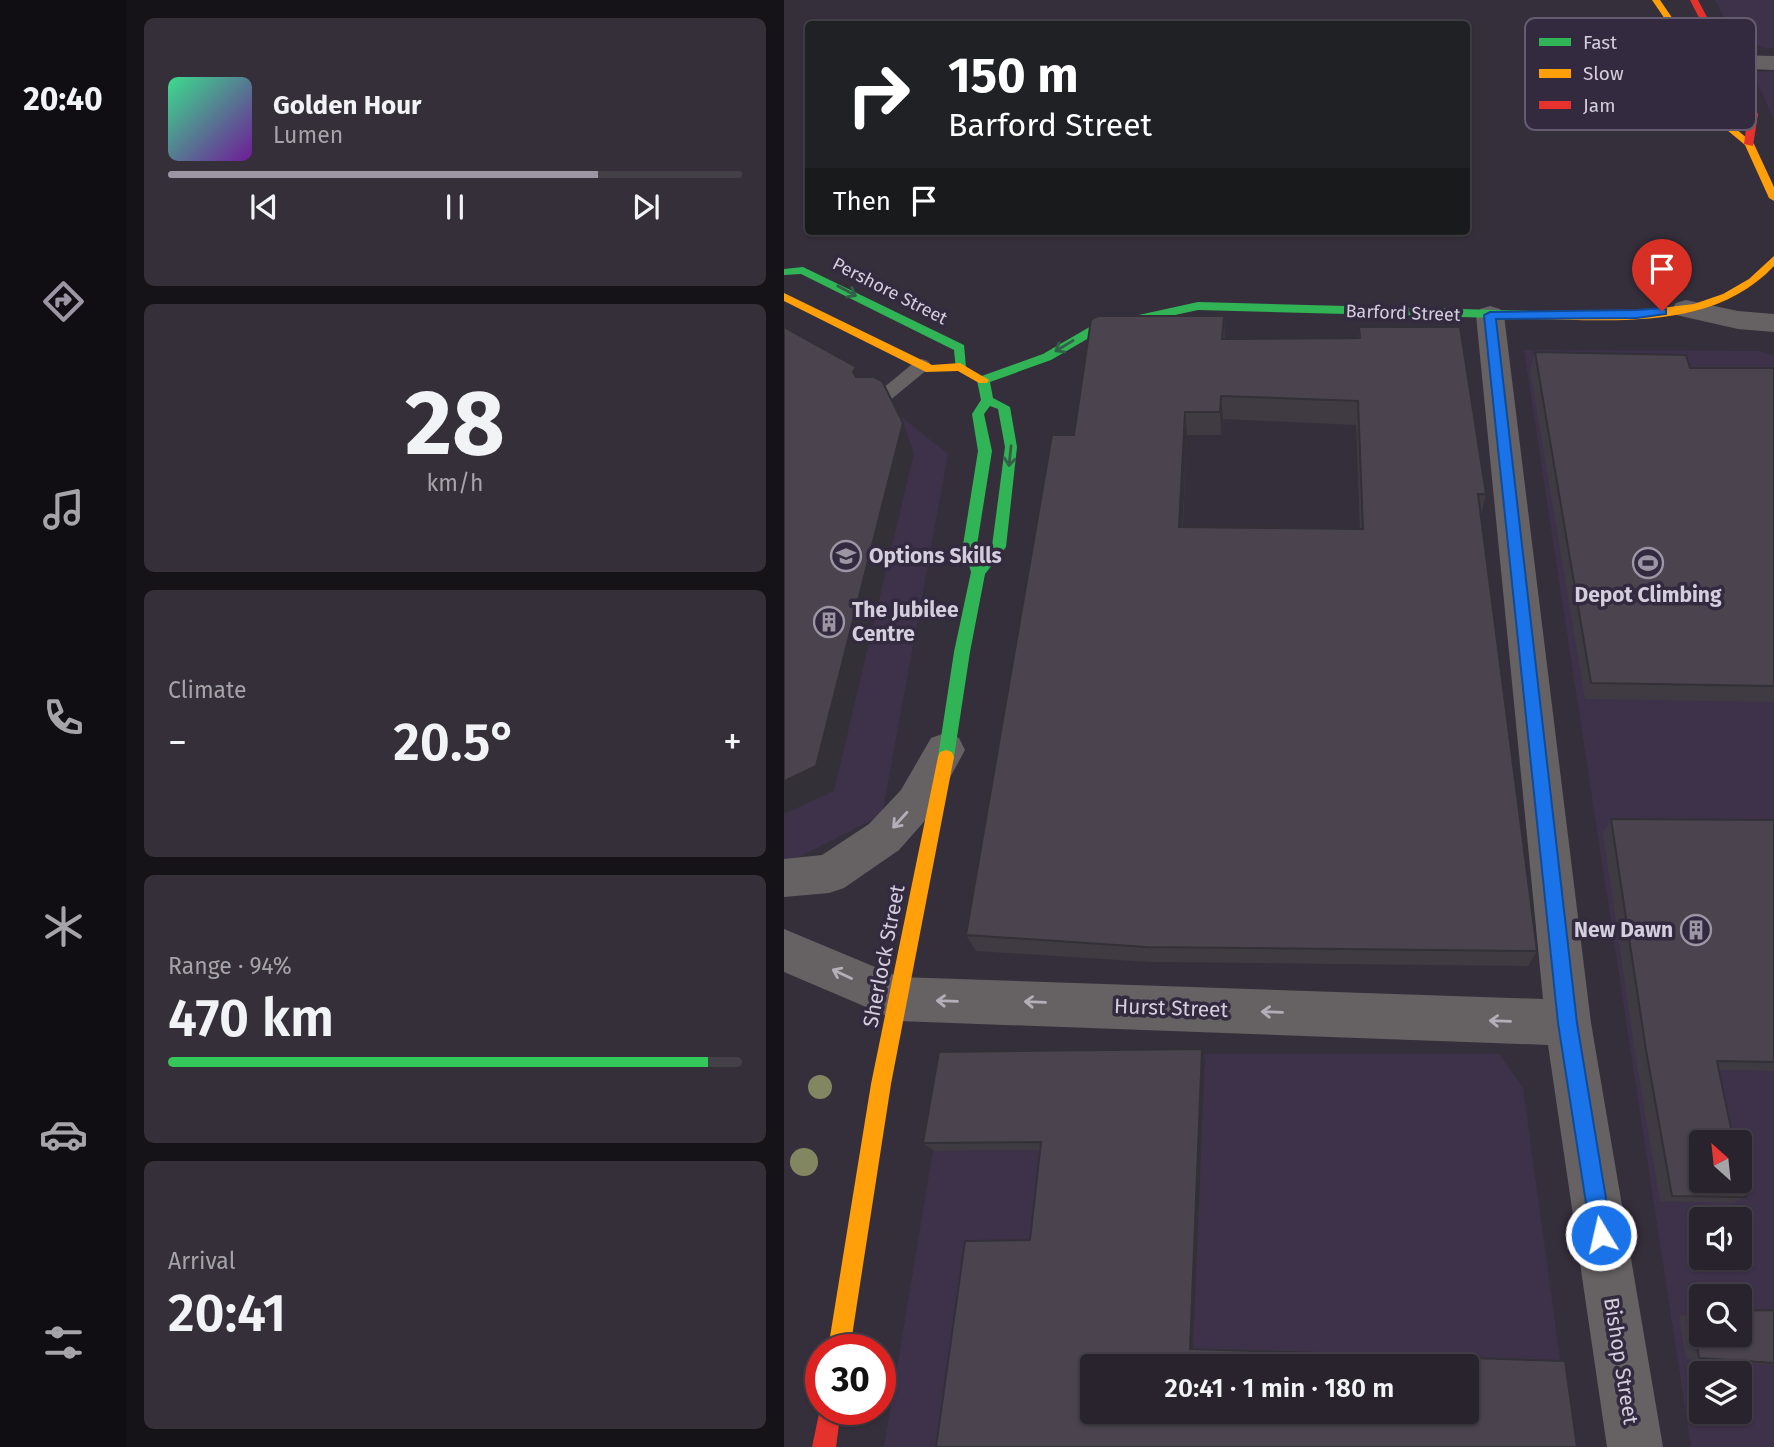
<!DOCTYPE html>
<html lang="en">
<head>
<meta charset="utf-8">
<style>
  :root { --surface:#28232c; --page:#342f38; --text:#f1f3f6; --muted:#a5a4a9; --line:#444048; --accent:#9c96a4 }
  body { margin:0; font-family:"Fira Sans",sans-serif; background:var(--page); color:var(--text); height:100vh; display:flex; flex-direction:column; font-size:26px; white-space:nowrap }
  * { box-sizing:border-box; margin:0 }
  p { font-size:23px; color:var(--muted) }
  .icon { flex:none; width:38px; height:38px; fill:none; stroke:currentColor; stroke-width:2; stroke-linecap:round; stroke-linejoin:round }
  .map { position:relative; flex:1; overflow:hidden }
  .panel { display:flex; flex-direction:column; gap:18px; padding:18px; background:#161318; width:658px }
  .panel>* { flex:none }
  .hud { position:absolute; left:21px; top:21px; width:665px; height:214px; border-radius:7px; box-shadow:0 2px 5px #0004,0 0 0 2px var(--line); background:#202124; color:#fff; overflow:hidden }
  .needle { width:46px; rotate:333deg }
  .buttons { position:absolute; left:905px; top:1130px; display:grid; gap:14px }
  .buttons a { display:grid; place-items:center; width:63px; height:63px; border-radius:7px; background:var(--surface); box-shadow:0 2px 5px #0004,0 0 0 2px var(--line); font-size:35px }
  .speed { position:absolute; left:21px; top:1334px; display:flex; gap:14px; font-size:35px; font-weight:700; text-align:center }
  .speed>* { display:grid; place-content:center; width:91px; height:91px; border-radius:50%; background:var(--surface); box-shadow:0 2px 5px #0004,0 0 0 2px var(--line); line-height:1 }
  .speed .limit { border:10px solid #d22; background:#fff; color:#111 }
  .pin { position:absolute; display:grid; place-items:center; width:60px; height:60px; color:#fff; margin:-72px -30px; border-radius:50% 50% 50% 0; rotate:-45deg; box-shadow:0 0 7px #0007 }
  .pin .icon { rotate:45deg }
  .me { position:absolute; width:77px; margin:-38px; rotate:351deg; stroke-linejoin:round; filter:drop-shadow(0 0 5px #0008) }
  .turn { display:flex; align-items:center; gap:24px; height:147px; padding:0 28px; font-size:32px }
  .turn .icon { width:91px; height:91px; stroke-width:2.5 }
  .turn b { display:block; font-size:49px; line-height:60px }
  .then { display:flex; align-items:center; height:66px; padding:0 28px; background:#0003; gap:14px; font-size:26px }
  .big { font-size:52px; font-weight:600; line-height:1.1 }
  .panel .card { flex:1; display:flex; flex-direction:column; justify-content:center; gap:10px; min-width:0; padding:0 24px; border-radius:10px; background:var(--page) }
  .panel .dial { align-items:center; gap:0 }
  .dial b { font-size:91px; line-height:1 }
  .song { display:flex; align-items:center; gap:21px }
  .cover { width:84px; height:84px; border-radius:10px; background:linear-gradient(135deg,hsl(150 70% 55%),hsl(280 70% 35%)) }
  .played { height:7px; border-radius:4px; background:linear-gradient(90deg,var(--accent) 75%,var(--line) 75%) }
  .keys { display:flex; justify-content:space-around; direction:ltr }
  .heat { display:flex; justify-content:space-between; align-items:center; font-size:38px; direction:ltr }
  .charge { height:10px; border-radius:5px; background:linear-gradient(90deg,#34c759 94%,var(--line) 0) }
  .trip { position:absolute; left:296px; top:1354px; width:399px; height:70px; border-radius:7px; background:var(--surface); box-shadow:0 2px 5px #0004,0 0 0 2px var(--line); font-weight:600; line-height:70px; text-align:center }
  main { display:flex; flex:1; min-height:0 }
  .menu { display:flex; flex-direction:column; width:126px; justify-content:space-around; align-items:center; background:#100e12; color:var(--muted) }
  .menu .icon { width:49px; height:49px }
  .menu .active { color:var(--accent) }
  .menu b { font-size:32px; color:var(--text) }
  .map>svg:first-child { display:block }
  .built { fill:#3e324b; fill-rule:evenodd }
  .lines { fill:none; stroke-linecap:round; stroke-linejoin:round }
  .lane { fill:#666264; fill-rule:evenodd }
  .street { fill:#666264; fill-rule:evenodd }
  .fast { fill:#30b455; fill-rule:evenodd }
  .slow { fill:#ff9f0a; fill-rule:evenodd }
  .jam { fill:#e5322d; fill-rule:evenodd }
  .tree { fill:#828762 }
  .wall { fill:#403a43; fill-rule:evenodd }
  .shaded-wall { fill:#343037 }
  .building { fill:#4b444e; stroke:#343037; stroke-width:2; fill-rule:evenodd }
  .oneway { stroke:#326148 }
  .oneway2 { stroke:#b3aeb8 }
  .route { fill:#1a73e8; stroke:#114b97; stroke-width:2 }
  .labels { text-anchor:middle; stroke-width:7; stroke-linejoin:round; paint-order:stroke }
  .far-street-label { font-size:18px; fill:#d4cedc; stroke:#342a40 }
  .poi-label { font-size:21px; font-weight:bold; fill:#d4cedc; stroke:#342a40; text-anchor:start }
  .street-label { font-size:21px; fill:#d4cedc; stroke:#342a40 }
  .key { fill:#342a40; stroke:#645b6f; stroke-width:2 }
  .key-label { font-size:19px; fill:#d4cedc }
</style>
</head>
<body>
<main>
<nav class="menu">
<b>20:40</b>
<svg class="icon active" aria-label="directions" viewBox="0 0 24 24"><path d="M12 3l9 9-9 9-9-9zM9 14v-3h6M13 9l2 2-2 2"/></svg>
<svg class="icon" aria-label="music" viewBox="0 0 24 24"><path d="M9 18V5l10-2v13"/><circle cx="6" cy="18" r="3"/><circle cx="16" cy="16" r="3"/></svg>
<svg class="icon" aria-label="phone" viewBox="0 0 24 24"><path d="M5 4h4l2 5-3 2q2 4 5 5l2-3 5 2v4C11 20 4 13 5 4z"/></svg>
<svg class="icon" aria-label="climate" viewBox="0 0 24 24"><path d="M12 3v18M4 7l16 10M4 17L20 7"/></svg>
<svg class="icon" aria-label="car" viewBox="0 0 24 24"><path d="M5 17H2v-5l4-1 3-4h7l3 4 3 1v5h-3M9 17h6M6 11h13"/><circle cx="7" cy="17" r="2"/><circle cx="17" cy="17" r="2"/></svg>
<svg class="icon" aria-label="filters" viewBox="0 0 24 24"><path d="M4 7h16M4 17h16"/><circle cx="9" cy="7" r="2"/><circle cx="15" cy="17" r="2"/></svg>
</nav>
<section class="panel">
<div class="card">
<div class="song"><i class="cover"></i><div><b>Golden Hour</b><p>Lumen</p></div></div>
<div class="played"></div>
<div class="keys"><svg class="icon" aria-label="previous" viewBox="0 0 24 24"><path d="M18 5L8 12l10 7zM5 5v14"/></svg><svg class="icon" aria-label="pause" viewBox="0 0 24 24"><path d="M8 5v14M16 5v14"/></svg><svg class="icon" aria-label="next" viewBox="0 0 24 24"><path d="M6 5l10 7-10 7zM19 5v14"/></svg></div>
</div>
<div class="card dial"><b>28</b><p>km/h</p></div>
<div class="card"><p>Climate</p>
<div class="heat"><a>−</a><b class="big">20.5°</b><a>+</a></div>
</div>
<div class="card"><p>Range · 94%</p><b class="big">470 km</b><div class="charge"></div></div>
<div class="card"><p>Arrival</p><b class="big">20:41</b></div>
</section>
<div class="map">
<svg width="990" height="1447" viewBox="0 0 990 1447">
  <rect width="100%" height="100%" fill="#352f3b"/>
  <!-- built -->
  <path class="built" d="M931,0H990V48H980L948,32Z
    M990,71V120L969,73Z
    M0,350L110,411L164,454L98,815L3,863L0,862Z
    M740,350L976,351L990,356V1447H907ZM917,1143H956V1181H917ZM917,1220H956V1258H917ZM917,1297H956V1335H917ZM917,1374H956V1412H917Z
    M165,1054H715L739,1088L788,1447H100ZM308,1367H682V1412H308Z"/>
  <g class="lines">
    <!-- lane -->
    <path class="lane" d="M138,359L144,361L147,365L144,369L99,406H87L84,402L87,398L132,361Z"/>
    <!-- street -->
    <path class="street" d="M905,54L990,56V70L897,66L894,61L897,56Z
      M902,300L954,311L990,314V332L954,329L892,315L888,309L892,303Z
      M706,306L716,309L720,315L807,1023L879,1447H823L764,1045L115,1021L0,972V929L115,977L759,999L692,315L696,309Z
      M161,733L175,738L181,750L145,816L115,850L60,888L45,893L0,897V859L38,855L85,824L117,790L147,738Z"/>
    <!-- fast -->
    <path class="fast" d="M19,267L180,345L182,367L176,371L172,370L170,350L17,274L0,275V269Z
      M414,302L748,311L754,315L748,319L414,310L317,331L267,360L206,382L209,398L226,407L233,447L222,547L201,574L186,652L170,757L168,762L162,764L156,762L154,757L170,652L187,572L179,545L194,451L188,414L197,400L193,380L195,377L259,354L309,325ZM206,406L214,409L221,447L208,546L197,559L193,545L208,451L200,414Z"/>
    <!-- slow -->
    <path class="slow" d="M868,0H876L893,25L934,114L970,144L990,187V201L985,198L961,145L925,115L885,25Z
      M990,256V266C929,331 830,320 748,319L742,315L748,311L844,312L910,304L939,294L965,279Z
      M0,293L148,365L176,363L205,380L203,383H195L174,371L142,372L0,301Z
      M162,750L168,752L170,757L107,1084L66,1349H44L87,1084L154,757L156,752Z"/>
    <!-- jam -->
    <path class="jam" d="M906,0H914L974,114L969,146L960,144L964,114Z
      M37,1404V1409H57L52,1447H28Z"/>
  </g>
  <!-- trees -->
  <g class="tree">
    <circle cx="36" cy="1087" r="12"/>
    <circle cx="20" cy="1162" r="14"/>
  </g>
  <!-- wall -->
  <path class="wall" d="M440,316L441,339L574,338L575,327L702,494L697,516L753,951L744,966L366,962L192,951L182,935L290,435ZM439,419L572,425L576,529L399,527L403,435H437Z
    M751,352L906,368H990V705V702L801,699L746,370Z
    M827,819L990,820V1071L935,1070L962,1197L948,1203L876,1201L852,1059L819,833Z
    M421,1060L409,1349L152,1447L246,1240L257,1150L150,1151L139,1143Z
    M990,1310V1365L902,1359L895,1316L908,1314Z"/>
  <!-- shaded-wall -->
  <path class="shaded-wall" d="M72,367L84,397L69,372Z
    M437,396L439,419L437,435L436,412Z
    M401,412L403,435L397,550L395,527Z
    M119,423L130,453L50,791L0,814V781Z
    M418,1049L421,1060L409,1350L406,1349Z"/>
  <!-- building -->
  <path class="building" d="M314,316H440L438,339L576,338L575,327H676L702,494H694L753,951L362,947L182,935L268,435H290L307,320ZM437,396L574,401L579,529L395,527L401,412H436Z
    M0,327L72,367L69,372L72,377H90L98,381L119,423L32,766L0,781Z
    M751,352L902,355L906,368H990V686L807,683Z
    M827,819L990,820V1062L933,1061L950,1143H917V1181H956V1167L962,1197L888,1196L862,1050Z
    M418,1049L406,1349L781,1361L793,1447H152L181,1241L246,1240L257,1142L139,1143L155,1052ZM308,1367H682V1412H308Z
    M990,1310V1363L915,1358L908,1314L917,1313V1335H956V1311Z"/>
  <!-- one-way arrows -->
  <defs><path id="oneway-shaft" d="M-6 0H5M1.5-3L5.5 0L1.5 3" fill="none" stroke-width="1.6" stroke-linecap="round" stroke-linejoin="round" transform="scale(1.75)"/></defs>
  <g class="oneway">
    <use href="#oneway-shaft" transform="translate(63 291) rotate(28)"/>
    <use href="#oneway-shaft" transform="translate(280 346) rotate(149)"/>
    <use href="#oneway-shaft" transform="translate(226 456) rotate(96)"/>
  </g>
  <g class="oneway2">
    <use href="#oneway-shaft" transform="translate(116 820) rotate(132)"/>
    <use href="#oneway-shaft" transform="translate(58 974) rotate(-155)"/>
    <use href="#oneway-shaft" transform="translate(163 1001) rotate(-178)"/>
    <use href="#oneway-shaft" transform="translate(251 1002) rotate(-178)"/>
    <use href="#oneway-shaft" transform="translate(488 1012) rotate(-178)"/>
    <use href="#oneway-shaft" transform="translate(716 1021) rotate(-178)"/>
  </g>
  <!-- route -->
  <path class="route" d="M878,308L882,309V314L853,318L712,319L793,1023L828,1235L825,1243L817,1246L810,1243L807,1235L774,1023L700,315L706,312L853,310Z"/>
  <!-- icons -->
  <defs>
    <g id="school-ring" transform="scale(1.575)"><circle r="9.5" fill="#342a40" stroke="#9c96a4" stroke-width="1.5"/><path d="M0-5L7-2L0 1L-7-2ZM-4 1L0 2.5L4 1V4Q0 6-4 4Z" fill="#9c96a4"/></g>
    <g id="stadium-ring" transform="scale(1.575)"><circle r="9.5" fill="#342a40" stroke="#9c96a4" stroke-width="1.5"/><path d="M0-5a6.5 5 0 1 0 0 10a6.5 5 0 1 0 0-10ZM-3.5-1.8h7v3.6h-7Z" fill="#9c96a4"/></g>
    <g id="building-ring" transform="scale(1.575)"><circle r="9.5" fill="#342a40" stroke="#9c96a4" stroke-width="1.5"/><path d="M-4-6H4V6H1V3H-1V6H-4ZM-2.5-4.3h1.7v1.8h-1.7ZM.8-4.3h1.7v1.8H.8ZM-2.5-1h1.7V.8h-1.7ZM.8-1h1.7V.8H.8Z" fill="#9c96a4"/></g>
  </defs>
  <g fill-rule="evenodd">
    <use href="#school-ring" x="62" y="556"/>
    <use href="#stadium-ring" x="864" y="563"/>
    <use href="#building-ring" x="45" y="622"/>
    <use href="#building-ring" x="912" y="930"/>
  </g>
  <g class="labels">
    <!-- far-street labels -->
    <g class="far-street-label">
      <text transform="translate(106 291) rotate(27)" y="6">Pershore Street</text>
      <text transform="translate(619 313) rotate(2)" y="6">Barford Street</text>
    </g>
    <!-- poi labels -->
    <g class="poi-label">
      <text x="85" y="563">Options Skills</text>
      <text x="864" y="602" text-anchor="middle">Depot Climbing</text>
      <text x="68" y="617">The Jubilee<tspan x="68" dy="24">Centre</tspan></text>
      <text x="889" y="937" text-anchor="end">New Dawn</text>
    </g>
    <!-- street labels -->
    <g class="street-label">
      <text transform="translate(100 956) rotate(-79)" y="7">Sherlock Street</text>
      <text transform="translate(387 1008) rotate(2)" y="7">Hurst Street</text>
      <text transform="translate(837 1361) rotate(81)" y="7">Bishop Street</text>
    </g>
  </g>
  <!-- legend -->
  <rect x="741" y="18" width="231" height="112" rx="10" class="key"/>
  <rect x="755" y="38" width="32" height="8" fill="#30b455"/>
  <rect x="755" y="69" width="32" height="9" fill="#ff9f0a"/>
  <rect x="755" y="101" width="32" height="8" fill="#e5322d"/>
  <g class="key-label">
    <text x="799" y="49">Fast</text>
    <text x="799" y="80">Slow</text>
    <text x="799" y="112">Jam</text>
  </g>
</svg>
<div class="buttons">
<a><svg class="needle" viewBox="-14 -14 28 28"><path d="M0-13l5 13h-10z" fill="#e53935"/><path d="M0 13l5-13h-10z" fill="#a5a4a9"/></svg></a>
<a><svg class="icon" aria-label="sound" viewBox="0 0 24 24"><path d="M4 9h4l5-4v14l-5-4H4zM17 9q2 3 0 6"/></svg></a>
<a><svg class="icon" aria-label="search" viewBox="0 0 24 24"><circle cx="10" cy="10" r="6"/><path d="M15 15l6 6"/></svg></a>
<a><svg class="icon" aria-label="layers" viewBox="0 0 24 24"><path d="M12 4l9 5-9 5-9-5zM3 14l9 5 9-5"/></svg></a>
</div>
<div class="speed"><div class="limit">30</div></div>
<div class="pin" style="left:878px;top:311px;background:#d93025"><svg class="icon" aria-label="arrive" viewBox="0 0 24 24"><path d="M6 21V4h12l-3 4 3 4H6"/></svg></div>
<svg class="me" style="left:817px;top:1235px" viewBox="-20 -20 40 40"><circle r="17" fill="#1a73e8" stroke="#fff" stroke-width="3"/><path d="M0-11L8 9 0 5-8 9z" fill="#fff"/></svg>
<div class="trip">20:41 · 1 min · 180 m</div>
<div class="hud">
<div class="turn"><svg class="icon" aria-label="right" viewBox="0 0 24 24"><path d="M7 20v-9h11M14 6l5 5-5 5"/></svg><div><b>150 m</b>Barford Street</div></div>
<div class="then">Then<svg class="icon" aria-label="arrive" viewBox="0 0 24 24"><path d="M6 21V4h12l-3 4 3 4H6"/></svg></div>
</div>
</div>
</main>
</body>
</html>
